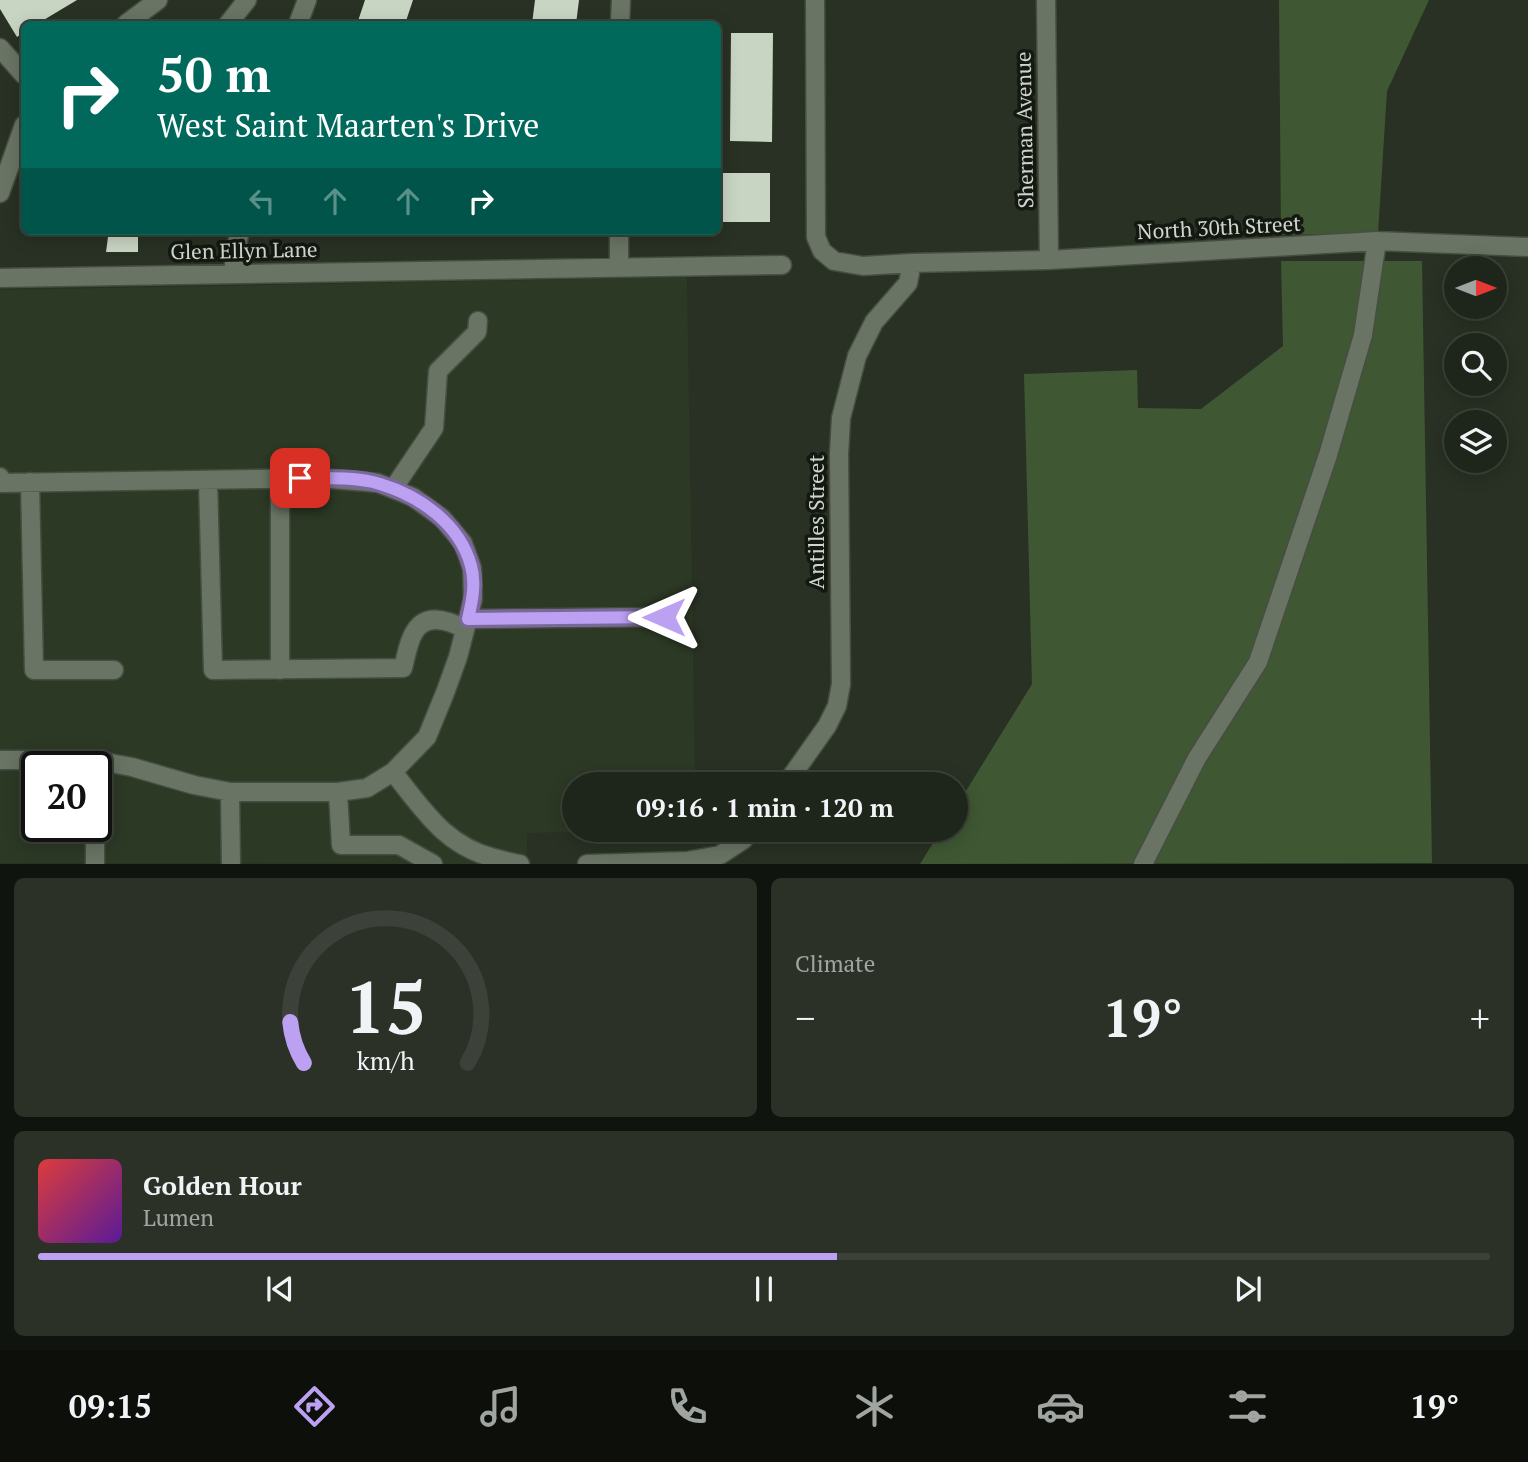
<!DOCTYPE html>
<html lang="en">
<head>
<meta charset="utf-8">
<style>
  :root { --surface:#1e251a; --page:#2b3127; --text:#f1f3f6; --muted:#a1a5a2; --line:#3c4239; --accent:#bca0f2 }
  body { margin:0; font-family:"PT Serif",serif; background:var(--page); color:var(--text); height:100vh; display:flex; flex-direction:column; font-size:26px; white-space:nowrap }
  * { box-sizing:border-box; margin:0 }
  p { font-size:23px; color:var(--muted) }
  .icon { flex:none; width:38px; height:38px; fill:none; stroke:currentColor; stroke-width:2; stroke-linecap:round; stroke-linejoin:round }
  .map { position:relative; height:864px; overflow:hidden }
  .details { display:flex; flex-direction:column; gap:14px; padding:14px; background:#10140e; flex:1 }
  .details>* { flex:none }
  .top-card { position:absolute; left:21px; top:21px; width:700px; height:214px; border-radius:10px; box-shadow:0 4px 18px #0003,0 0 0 2px var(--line); background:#00695c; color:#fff; overflow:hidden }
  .needle { width:46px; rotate:90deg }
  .controls { position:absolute; left:1444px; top:256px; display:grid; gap:14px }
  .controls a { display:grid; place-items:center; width:63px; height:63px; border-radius:50%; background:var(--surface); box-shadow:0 4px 18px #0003,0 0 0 2px var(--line); font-size:35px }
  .speed { position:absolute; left:21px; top:751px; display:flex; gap:14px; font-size:35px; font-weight:700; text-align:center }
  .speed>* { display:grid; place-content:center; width:91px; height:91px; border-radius:50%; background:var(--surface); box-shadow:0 4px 18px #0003,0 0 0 2px var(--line); line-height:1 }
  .speed .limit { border:4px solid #111; border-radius:10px; background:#fff; color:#111 }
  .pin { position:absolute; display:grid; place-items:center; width:60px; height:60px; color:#fff; margin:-30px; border-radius:14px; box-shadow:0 4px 10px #0006 }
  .me { position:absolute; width:77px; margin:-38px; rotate:270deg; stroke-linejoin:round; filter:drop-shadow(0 0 5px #0008) }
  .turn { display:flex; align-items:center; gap:24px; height:147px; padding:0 21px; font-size:32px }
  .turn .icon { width:91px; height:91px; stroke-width:2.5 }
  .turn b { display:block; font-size:49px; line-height:60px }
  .lanes { display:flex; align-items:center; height:66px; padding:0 21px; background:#0003; justify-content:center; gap:35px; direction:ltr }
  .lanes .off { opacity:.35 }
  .big { font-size:52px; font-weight:800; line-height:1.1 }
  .details .tile { flex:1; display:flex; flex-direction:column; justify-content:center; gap:10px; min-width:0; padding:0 24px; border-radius:10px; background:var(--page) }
  .details .dial { align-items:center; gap:0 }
  .dial svg { height:182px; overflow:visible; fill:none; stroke:var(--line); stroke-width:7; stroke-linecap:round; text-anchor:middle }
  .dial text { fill:var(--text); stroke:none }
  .song { display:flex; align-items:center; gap:21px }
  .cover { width:84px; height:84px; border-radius:10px; background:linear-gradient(135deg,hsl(0 70% 55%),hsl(270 70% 35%)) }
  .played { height:7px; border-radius:4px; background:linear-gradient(90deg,var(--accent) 55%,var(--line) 55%) }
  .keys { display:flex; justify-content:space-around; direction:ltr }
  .heat { display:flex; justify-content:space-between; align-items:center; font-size:38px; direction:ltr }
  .details .tiles { flex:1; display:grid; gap:14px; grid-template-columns:1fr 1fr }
  .tile:last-child { grid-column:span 2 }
  .trip { position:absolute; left:562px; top:772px; width:406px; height:70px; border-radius:35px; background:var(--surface); box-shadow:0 4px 18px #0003,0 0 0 2px var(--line); font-weight:800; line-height:70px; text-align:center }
  .menu { display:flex; height:112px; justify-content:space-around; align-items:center; background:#0c0f0a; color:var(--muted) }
  .menu .icon { width:49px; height:49px }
  .menu .current { color:var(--accent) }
  .menu b { font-size:32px; color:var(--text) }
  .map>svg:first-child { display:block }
  .built { fill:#2c3925; fill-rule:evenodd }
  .green { fill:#3f5833 }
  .building { fill:#c9d5c3 }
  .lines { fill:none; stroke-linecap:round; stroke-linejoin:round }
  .minor-casing { stroke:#464e42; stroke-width:21 }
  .minor { stroke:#697464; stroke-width:18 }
  .route-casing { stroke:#7a689d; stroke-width:18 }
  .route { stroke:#bca0f2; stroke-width:12 }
  .labels { text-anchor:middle; stroke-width:7; stroke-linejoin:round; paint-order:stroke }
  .street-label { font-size:21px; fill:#d0d6cd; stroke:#131811 }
</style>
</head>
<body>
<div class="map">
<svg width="1528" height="864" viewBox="0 0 1528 864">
  <rect width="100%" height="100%" fill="#283123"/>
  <!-- built -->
  <path class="built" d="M687,277L695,784H574V830H696L527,833V864L0,863V290ZM37,766H96V826H37Z"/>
  <!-- green -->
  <path class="green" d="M1279,0H1429L1387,91L1378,233L1281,235Z
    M1281,261H1422L1432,863L920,864L941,830H956V807L1032,684L1024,374L1137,370L1138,408L1201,409L1283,346Z"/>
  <!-- building -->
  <path class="building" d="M0,0H77L37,24H24V32L17,37L0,9Z
    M365,0H413L405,24H357Z
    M535,0H579L576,24H532Z
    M731,33H773L772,142L730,141Z
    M718,173H770V222H718Z
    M100,231H138V252H106L108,237H101Z"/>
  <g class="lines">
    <!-- minor casing -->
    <g class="minor-casing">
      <path id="minor" d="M815,0L816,237L822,251L834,261L863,266L912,263L1049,260L1377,241L1528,247
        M1046,0L1049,260
        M126,24L158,0
        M228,24L247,0
        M298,24L307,0
        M620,24L621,0
        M0,48L24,75
        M0,193L24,125
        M619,231V267
        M233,274L236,248L240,231
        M0,278L782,265
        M0,477V483L319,478L378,483L413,497L442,518L463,543L472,568L473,599L458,657L445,693L427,737L393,772L367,788L338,792H230L194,785L132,767L94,760H0
        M280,479V670
        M208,480L213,670L403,668C406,657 408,641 415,631C427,612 450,621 465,629
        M30,482L34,670H114
        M393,489L434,428L438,371L477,332L478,321
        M468,619L664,617
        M393,772C423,809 445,846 494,858C503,860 511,863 520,864
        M786,784L827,726L837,706L841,684L839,454L841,418L857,356L874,322L908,283L912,263
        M230,792L231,864
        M338,792L341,845H399L433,864
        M95,826V864
        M587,864L687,861L720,855L743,840L751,830
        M1143,864L1197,758L1258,662L1328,455L1363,335L1377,241"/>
    </g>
    <!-- minor -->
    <use href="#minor" class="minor"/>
  </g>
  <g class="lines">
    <!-- route casing -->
    <g class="route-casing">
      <path id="route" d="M300,478C322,478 358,477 380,484C420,496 460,524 471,566C476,583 472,602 468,619L664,617"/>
    </g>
    <!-- route -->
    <use href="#route" class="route"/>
  </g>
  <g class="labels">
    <!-- street labels -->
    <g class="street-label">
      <text transform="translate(1025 130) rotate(-91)" y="7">Sherman Avenue</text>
      <text transform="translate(1219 228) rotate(-3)" y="7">North 30th Street</text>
      <text transform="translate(244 251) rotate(-1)" y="7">Glen Ellyn Lane</text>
      <text transform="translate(817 522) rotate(-90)" y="7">Antilles Street</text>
    </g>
  </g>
</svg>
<div class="controls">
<a><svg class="needle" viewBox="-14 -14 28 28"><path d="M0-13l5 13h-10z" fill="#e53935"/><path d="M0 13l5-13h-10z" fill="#a1a5a2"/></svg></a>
<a><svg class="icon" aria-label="search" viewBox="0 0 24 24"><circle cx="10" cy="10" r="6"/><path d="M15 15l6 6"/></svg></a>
<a><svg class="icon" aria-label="layers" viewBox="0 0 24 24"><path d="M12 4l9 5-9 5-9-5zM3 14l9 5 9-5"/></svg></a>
</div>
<div class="speed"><div class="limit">20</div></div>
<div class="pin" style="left:300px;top:478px;background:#d93025"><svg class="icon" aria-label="arrive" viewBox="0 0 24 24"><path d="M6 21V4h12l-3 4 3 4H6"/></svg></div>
<svg class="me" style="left:664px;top:617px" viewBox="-20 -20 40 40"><path d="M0-17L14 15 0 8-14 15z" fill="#bca0f2" stroke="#fff" stroke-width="4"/></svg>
<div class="trip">09:16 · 1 min · 120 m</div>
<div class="top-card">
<div class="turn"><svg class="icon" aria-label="right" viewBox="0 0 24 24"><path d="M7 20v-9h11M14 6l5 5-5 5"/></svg><div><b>50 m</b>West Saint Maarten's Drive</div></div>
<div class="lanes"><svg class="icon off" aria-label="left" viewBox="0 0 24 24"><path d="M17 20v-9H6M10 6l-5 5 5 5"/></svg><svg class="icon off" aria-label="ahead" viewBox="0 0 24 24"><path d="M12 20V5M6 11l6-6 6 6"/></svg><svg class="icon off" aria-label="ahead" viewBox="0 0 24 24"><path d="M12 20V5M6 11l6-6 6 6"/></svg><svg class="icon" aria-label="right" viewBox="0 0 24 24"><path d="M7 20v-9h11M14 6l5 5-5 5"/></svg></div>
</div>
</div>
<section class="details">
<div class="tiles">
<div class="tile dial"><svg viewBox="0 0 100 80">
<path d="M14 69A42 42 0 1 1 86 69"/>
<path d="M14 69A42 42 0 0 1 8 51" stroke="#bca0f2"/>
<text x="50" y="56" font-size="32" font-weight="700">15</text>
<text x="50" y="72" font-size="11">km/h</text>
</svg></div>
<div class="tile"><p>Climate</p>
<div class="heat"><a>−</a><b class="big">19°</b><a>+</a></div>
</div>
<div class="tile">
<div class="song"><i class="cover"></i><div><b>Golden Hour</b><p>Lumen</p></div></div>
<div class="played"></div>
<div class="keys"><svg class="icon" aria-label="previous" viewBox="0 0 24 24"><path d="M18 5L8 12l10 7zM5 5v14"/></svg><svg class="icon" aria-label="pause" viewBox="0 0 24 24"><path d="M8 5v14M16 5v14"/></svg><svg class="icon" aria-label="next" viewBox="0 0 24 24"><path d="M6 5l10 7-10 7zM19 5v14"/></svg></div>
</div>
</div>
</section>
<nav class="menu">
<b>09:15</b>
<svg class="icon current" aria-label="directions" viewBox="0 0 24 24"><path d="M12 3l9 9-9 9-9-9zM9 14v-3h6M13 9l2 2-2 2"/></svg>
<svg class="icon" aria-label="music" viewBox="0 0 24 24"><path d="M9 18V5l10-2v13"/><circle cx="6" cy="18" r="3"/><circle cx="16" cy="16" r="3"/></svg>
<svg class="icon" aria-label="phone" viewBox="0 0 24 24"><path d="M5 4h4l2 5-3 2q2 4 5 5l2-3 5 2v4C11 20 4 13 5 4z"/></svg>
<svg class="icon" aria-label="climate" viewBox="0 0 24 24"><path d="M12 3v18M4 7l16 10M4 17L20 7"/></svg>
<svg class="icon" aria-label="car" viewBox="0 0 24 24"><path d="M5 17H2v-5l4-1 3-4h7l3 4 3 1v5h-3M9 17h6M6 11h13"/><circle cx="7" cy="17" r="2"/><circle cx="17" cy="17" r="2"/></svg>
<svg class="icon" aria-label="filters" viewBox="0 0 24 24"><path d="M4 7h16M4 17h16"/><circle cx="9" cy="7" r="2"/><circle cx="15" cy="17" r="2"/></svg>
<b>19°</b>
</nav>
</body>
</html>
